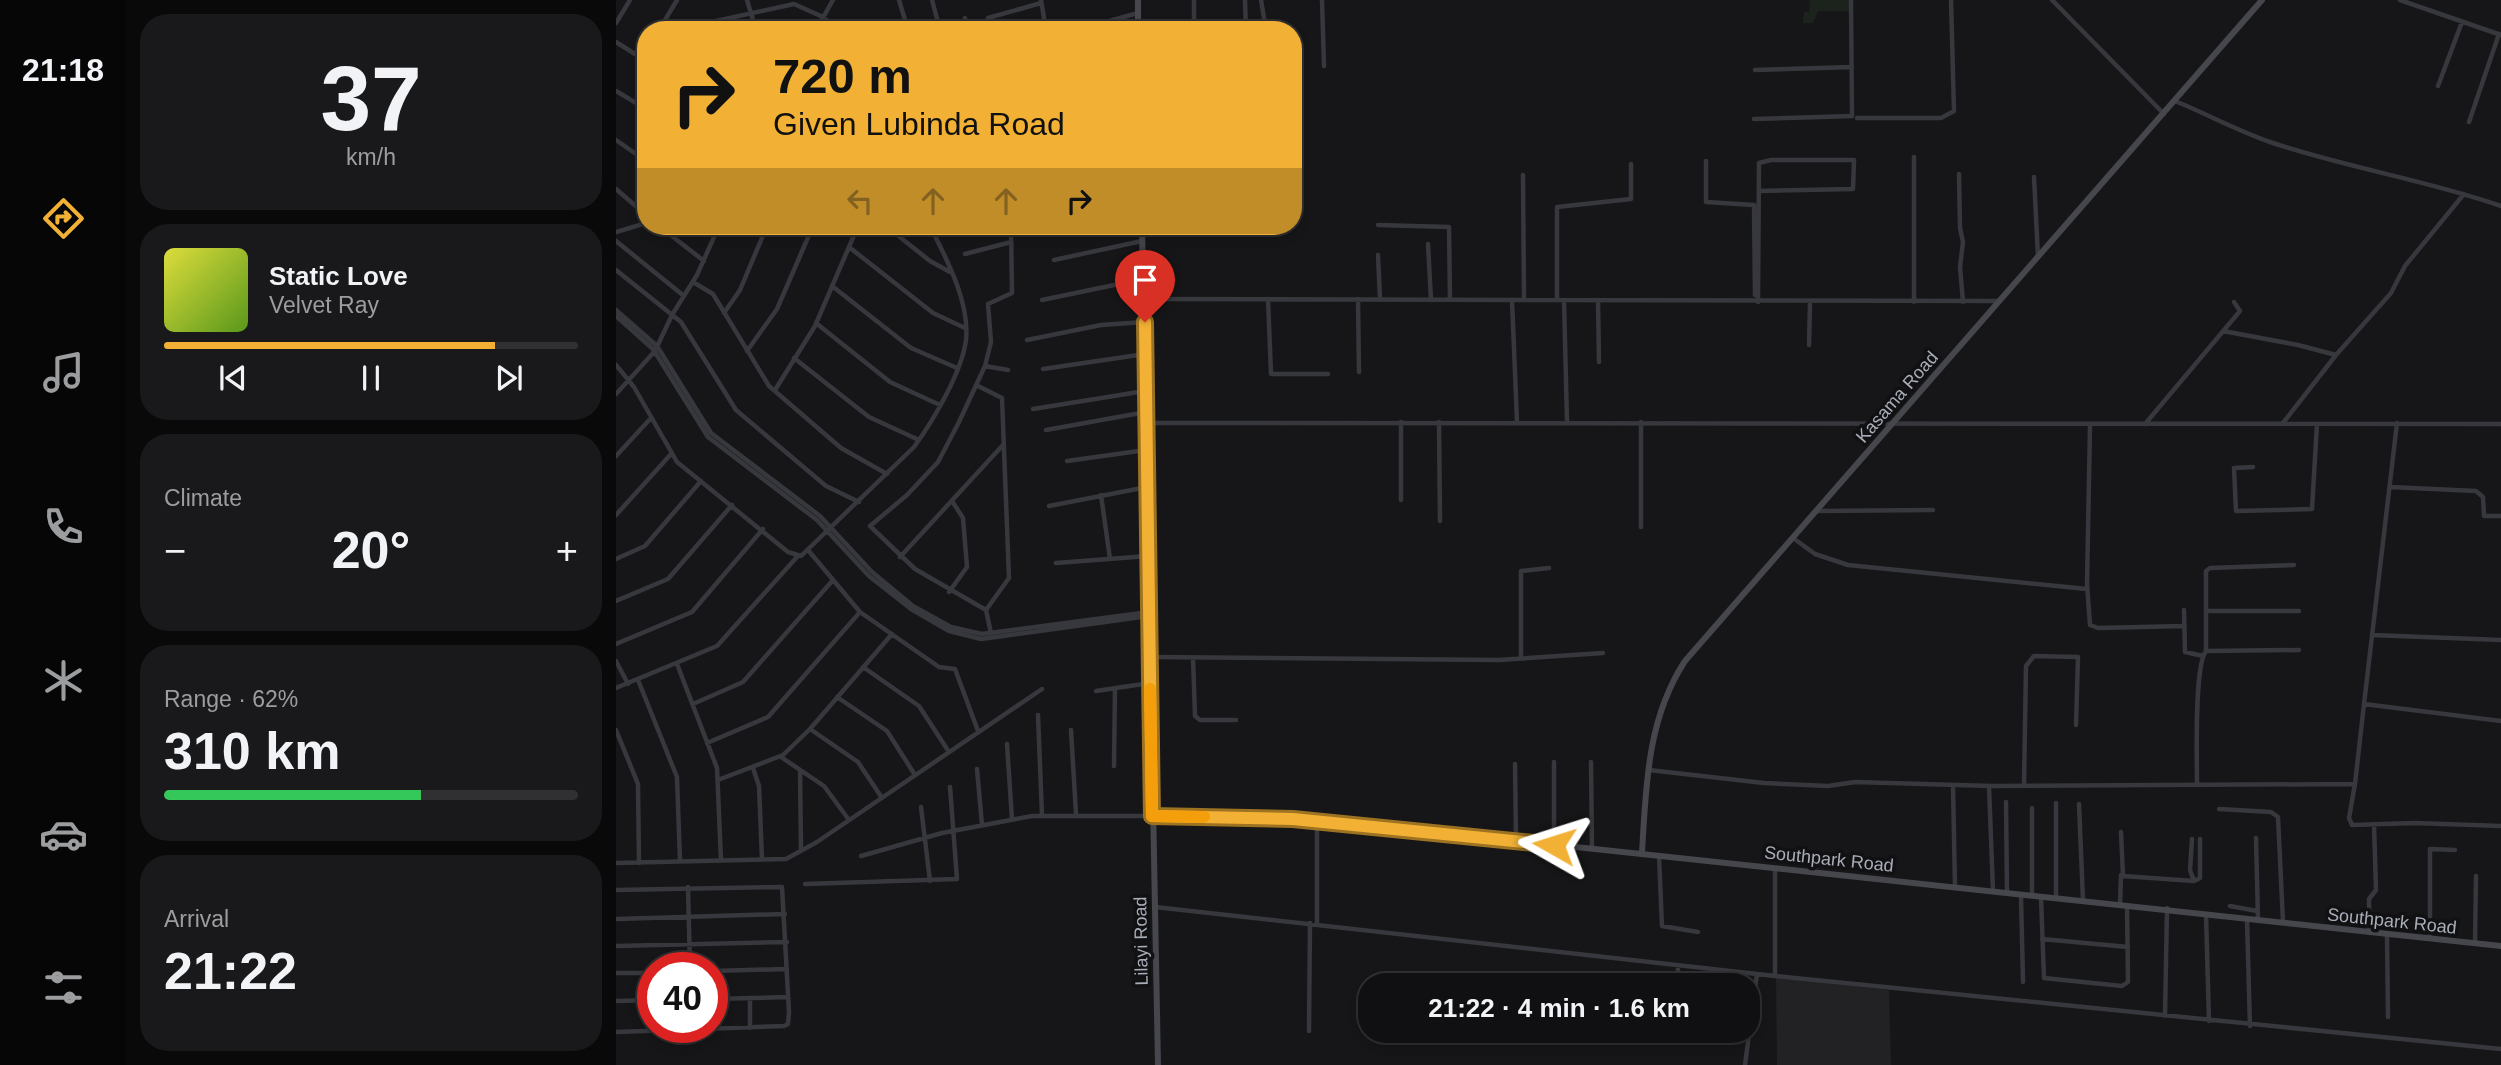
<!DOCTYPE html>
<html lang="en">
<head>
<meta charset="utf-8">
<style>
  :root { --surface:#101012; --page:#19191b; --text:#f1f3f6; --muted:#9c9d9f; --line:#303032; --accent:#f2b134 }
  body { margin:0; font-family:Arial,sans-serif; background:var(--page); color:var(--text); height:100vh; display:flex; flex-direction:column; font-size:26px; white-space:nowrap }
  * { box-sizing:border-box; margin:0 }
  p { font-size:23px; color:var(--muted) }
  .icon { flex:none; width:38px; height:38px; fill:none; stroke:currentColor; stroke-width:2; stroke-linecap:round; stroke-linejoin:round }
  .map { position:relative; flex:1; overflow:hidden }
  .sheet { display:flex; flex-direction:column; gap:14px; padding:14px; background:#09090a; width:490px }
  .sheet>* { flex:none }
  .top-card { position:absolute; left:21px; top:21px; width:665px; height:214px; border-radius:28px; box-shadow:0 4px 10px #0003,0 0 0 2px var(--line); background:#f2b134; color:#111; overflow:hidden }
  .speed { position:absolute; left:21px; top:952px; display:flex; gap:14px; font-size:35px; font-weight:700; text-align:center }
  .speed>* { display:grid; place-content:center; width:91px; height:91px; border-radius:50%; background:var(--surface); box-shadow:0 4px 10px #0003,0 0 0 2px var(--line); line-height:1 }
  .speed .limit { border:10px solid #d22; background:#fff; color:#111 }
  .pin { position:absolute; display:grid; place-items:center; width:60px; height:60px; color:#fff; margin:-72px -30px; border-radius:50% 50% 50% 0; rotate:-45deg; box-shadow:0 0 7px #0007 }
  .pin .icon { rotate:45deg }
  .me { position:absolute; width:77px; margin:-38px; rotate:276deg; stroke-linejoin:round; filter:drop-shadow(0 0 5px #0008) }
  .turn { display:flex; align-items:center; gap:24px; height:147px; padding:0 21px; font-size:32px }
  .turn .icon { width:91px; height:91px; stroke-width:2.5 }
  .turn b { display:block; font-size:49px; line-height:60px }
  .lanes { display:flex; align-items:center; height:66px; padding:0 21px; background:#0003; justify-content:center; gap:35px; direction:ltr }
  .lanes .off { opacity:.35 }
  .big { font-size:52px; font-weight:700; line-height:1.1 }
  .sheet .card { flex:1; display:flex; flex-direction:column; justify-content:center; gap:10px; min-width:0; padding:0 24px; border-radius:28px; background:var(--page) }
  .sheet .dial { align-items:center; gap:0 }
  .dial b { font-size:91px; line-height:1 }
  .song { display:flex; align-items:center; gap:21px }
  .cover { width:84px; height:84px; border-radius:10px; background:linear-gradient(135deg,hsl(60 70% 55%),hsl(90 70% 35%)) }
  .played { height:7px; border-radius:4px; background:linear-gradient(90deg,var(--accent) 80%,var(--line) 80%) }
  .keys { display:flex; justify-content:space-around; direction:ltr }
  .heat { display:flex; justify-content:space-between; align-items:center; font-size:38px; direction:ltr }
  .charge { height:10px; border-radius:5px; background:linear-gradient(90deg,#34c759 62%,var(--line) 0) }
  .trip { position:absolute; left:742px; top:973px; width:402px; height:70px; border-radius:28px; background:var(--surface); box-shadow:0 4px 10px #0003,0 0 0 2px var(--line); font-weight:700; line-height:70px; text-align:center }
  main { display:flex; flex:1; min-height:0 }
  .tabs { display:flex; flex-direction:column; width:126px; justify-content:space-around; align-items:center; background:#060607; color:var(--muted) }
  .tabs .icon { width:49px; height:49px }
  .tabs .active { color:var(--accent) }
  .tabs b { font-size:32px; color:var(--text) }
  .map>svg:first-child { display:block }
  .built { fill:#222225 }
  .green { fill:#1c231d }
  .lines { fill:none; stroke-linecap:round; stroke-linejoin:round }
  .street { stroke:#37383d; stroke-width:4.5 }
  .secondary { stroke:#45474d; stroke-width:6 }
  .route-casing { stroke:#9d7322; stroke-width:18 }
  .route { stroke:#f2b134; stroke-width:12 }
  .slow { stroke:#f59e0b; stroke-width:12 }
  .labels { text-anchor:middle; stroke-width:7; stroke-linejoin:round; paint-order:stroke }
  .street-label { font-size:18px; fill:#a8adb8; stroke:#111113 }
</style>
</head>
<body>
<main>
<nav class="tabs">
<b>21:18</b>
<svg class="icon active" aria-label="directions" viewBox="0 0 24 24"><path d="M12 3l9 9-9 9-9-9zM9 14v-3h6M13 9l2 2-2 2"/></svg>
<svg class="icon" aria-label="music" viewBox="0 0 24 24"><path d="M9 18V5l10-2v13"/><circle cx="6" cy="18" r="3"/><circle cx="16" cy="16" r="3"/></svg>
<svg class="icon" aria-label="phone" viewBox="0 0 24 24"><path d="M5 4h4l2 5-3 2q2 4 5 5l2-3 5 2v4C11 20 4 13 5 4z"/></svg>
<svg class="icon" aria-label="climate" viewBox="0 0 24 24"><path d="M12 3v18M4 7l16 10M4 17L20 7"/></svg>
<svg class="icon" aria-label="car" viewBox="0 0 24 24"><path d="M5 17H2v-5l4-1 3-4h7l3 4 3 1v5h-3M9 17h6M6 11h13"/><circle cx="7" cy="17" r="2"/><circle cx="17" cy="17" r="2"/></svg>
<svg class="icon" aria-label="filters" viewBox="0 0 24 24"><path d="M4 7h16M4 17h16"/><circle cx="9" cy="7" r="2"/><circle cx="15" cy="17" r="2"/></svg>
</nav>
<section class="sheet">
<div class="card dial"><b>37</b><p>km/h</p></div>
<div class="card">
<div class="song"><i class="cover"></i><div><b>Static Love</b><p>Velvet Ray</p></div></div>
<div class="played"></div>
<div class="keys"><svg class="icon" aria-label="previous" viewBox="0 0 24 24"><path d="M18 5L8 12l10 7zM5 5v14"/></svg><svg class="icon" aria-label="pause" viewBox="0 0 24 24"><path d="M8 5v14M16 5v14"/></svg><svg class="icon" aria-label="next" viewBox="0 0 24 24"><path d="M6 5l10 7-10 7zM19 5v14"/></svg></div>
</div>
<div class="card"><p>Climate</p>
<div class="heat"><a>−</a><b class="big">20°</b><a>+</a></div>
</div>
<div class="card"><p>Range · 62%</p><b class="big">310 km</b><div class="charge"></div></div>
<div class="card"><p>Arrival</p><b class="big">21:22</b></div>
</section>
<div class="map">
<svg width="1885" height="1065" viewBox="0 0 1885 1065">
  <rect width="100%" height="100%" fill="#161618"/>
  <!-- built -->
  <path class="built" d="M1160,977L1273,990L1275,1065H1161Z"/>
  <!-- green -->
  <path class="green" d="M1194,0H1233L1234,11H1202L1197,23H1187L1188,12H1193Z"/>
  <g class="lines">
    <!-- street -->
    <path class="street" d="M131,0L140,30
      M283,0L292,30
      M316,0L324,30
      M425,0L430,30
      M578,0V30
      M629,0L630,30
      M645,0L650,30
      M706,0L708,66
      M1436,0L1548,114
      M1784,0L1885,35
      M349,18L352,30
      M372,18L425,3
      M211,20L224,30
      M0,23L14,0
      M43,30L61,0
      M91,30L100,21L178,4L207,17
      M200,30L217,0
      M461,30L522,13
      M0,42L30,61
      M1139,70L1236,67
      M1822,86L1846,22
      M0,91L30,109
      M1559,101C1591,114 1624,132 1657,143C1732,168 1810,180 1885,206
      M1241,118H1325L1338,111L1335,0
      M1138,119L1236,116L1235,0
      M1853,122L1883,34
      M0,140L30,161
      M1298,157V302
      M1090,161V202L1138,205L1139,295
      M1343,174L1344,228L1347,242L1344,267L1347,302
      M907,175L908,300
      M1418,177L1422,257
      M0,189L30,215
      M762,225L833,227L834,300
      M43,226L88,261
      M270,226L314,261L334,272
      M0,232L30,223
      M0,241L68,296
      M812,244L815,300
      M233,247L317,313L349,328
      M349,254L395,242
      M762,255L764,299
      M438,260L526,241
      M0,270L65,322L120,410L210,486L243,502
      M77,282L97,294L153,386L225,448L271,474
      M216,286L295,348L341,368
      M528,299L1383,301
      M652,299L655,374H712
      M742,299L743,372
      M426,300L527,279
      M896,300L901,422
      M941,300V207L1015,199V164
      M948,300L951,422
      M982,300L983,362
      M1142,302L1143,163L1155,160H1238L1237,189L1143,191
      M0,310L41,346L95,433L204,516L256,572L297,606L335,627L366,634L533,612
      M108,313L124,290L151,226
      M0,316L37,349L92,437L201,520L253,576L295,609L333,631L365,639L533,616
      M200,323L274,382L324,405
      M1607,331L1682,345L1720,355
      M411,340L485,325L528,322
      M1193,345L1194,302
      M131,351L161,309L197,226
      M178,358L253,417L303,440
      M0,365L18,387L61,462L172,552L185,556L298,447C317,421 346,372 350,340C354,302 330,258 314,226
      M369,366L392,370
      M427,369L529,354
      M360,385L386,398L393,578L370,610L375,633
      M159,390L199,326L242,226
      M0,394L39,351L56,315L81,275L103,226
      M417,409L529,391
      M823,422L824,521
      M1025,422V527
      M531,423L1885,424
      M1667,423L1720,355L1775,293L1789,266L1848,194
      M1781,423L1748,704L1885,721
      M1529,424L1624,311L1618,302
      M1474,426L1471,584L1474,625L1482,628L1568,626
      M430,430L530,412
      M0,456L35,418
      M451,461L530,450
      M1637,467L1618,468L1620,511L1696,509L1701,424
      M1774,487L1860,491L1867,497L1868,516H1885
      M485,495L494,559
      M785,500V422
      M433,506L531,487
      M1201,511L1317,510
      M0,515L55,454
      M1177,538L1199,554L1232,565L1471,589
      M192,550L244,612L323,667L339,669L362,731
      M284,557L387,445
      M0,559L29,546L85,481
      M440,563L532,556
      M333,592L351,567L347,518L336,501
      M0,601L52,579L116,505
      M370,610L299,569L254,526L291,495L322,462L343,422L369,366L375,342L372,304L396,293L395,226
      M1568,610L1569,652L1587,656
      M1591,611H1683
      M1756,635L1885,640
      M0,644L76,612L147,529
      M1590,651L1683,650
      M534,657L883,660L987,653
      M577,658L579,716L584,720H620
      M905,658V571L933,568
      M0,661L12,684
      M61,664L101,768L105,860
      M247,667L303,706L333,752
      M22,680L61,777L64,861
      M0,688L101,646L181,557
      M480,691L534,683
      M221,697L271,731L299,775
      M77,704L127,682L217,580
      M422,715L426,815
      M194,729L242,762L266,798
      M0,730L22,784L23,863
      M455,730L460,814
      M91,743L152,717L244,612
      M391,744L396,819
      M165,757L208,786L233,820
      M975,762L976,848
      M899,764L900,841
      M498,766L499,688
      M137,768L143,786L146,859
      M361,769L366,825
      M184,770L185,850
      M1033,770L1148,783L1212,786L1239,782L1376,786L1739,784L1733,818L1736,825L1799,823L1885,826
      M102,780L167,755L194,729L276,634
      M1581,784C1581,760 1578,666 1590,651V571L1594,568L1678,565
      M1739,784L1748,704
      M1408,785L1410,666L1418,656L1462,657L1460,725
      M1337,786L1339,887
      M1373,786L1377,891
      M1390,802L1391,893
      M1440,803V899
      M1463,804L1467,901
      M305,807L314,881
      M1416,808V896
      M1603,809L1655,812L1662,817L1667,922
      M701,821V924
      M1505,832L1507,876L1578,881
      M1640,838L1642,920
      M1576,839L1574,870L1578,881L1584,878V839
      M938,845V762
      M245,856L326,833L416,816H536
      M1043,856L1046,926L1082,932
      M0,863L170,859L201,842L426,689
      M1159,869V976
      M189,884L341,879L334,787
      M72,887L74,968
      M0,890L166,887L173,1012L172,1024L168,1026L0,1032
      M1405,896L1407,982
      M1425,897L1428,978L1506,986L1512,982L1511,905
      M1504,904L1505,875
      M1614,906L1641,911
      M539,907L1159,976L1885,1049
      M1590,914L1593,1021
      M0,919L169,914
      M1631,919L1634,1026
      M1753,933V899L1760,890L1758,824
      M1771,936L1772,1017
      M1814,938V849L1839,850
      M1426,939L1512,947
      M1859,943L1860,876
      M0,946L171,942
      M96,971L171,969
      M0,973H37
      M1061,985L1062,966
      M134,998V1028
      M96,999L172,997
      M0,1001L37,1000
      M1549,1016L1551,908
      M693,1031L694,923
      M1058,1031V1040
      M1129,1065L1141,974"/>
    <!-- secondary -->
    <path class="secondary" d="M522,0V30
      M526,226L542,1065
      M536,816L677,819L792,829L1885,946
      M1026,853C1030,786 1031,719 1069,661L1646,0"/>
  </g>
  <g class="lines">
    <!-- route casing -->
    <g class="route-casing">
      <path id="route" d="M529,322L536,816L677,819L938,845"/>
    </g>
    <!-- route -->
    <use href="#route" class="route"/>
    <!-- slow -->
    <path class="slow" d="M534,689L536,816L588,817"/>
  </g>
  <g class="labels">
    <!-- street labels -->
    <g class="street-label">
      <text transform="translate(1281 397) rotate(-49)" y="6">Kasama Road</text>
      <text transform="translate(1213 859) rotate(6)" y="6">Southpark Road</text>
      <text transform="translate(1776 921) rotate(6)" y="6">Southpark Road</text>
      <text transform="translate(525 941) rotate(-91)" y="6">Lilayi Road</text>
    </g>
  </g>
</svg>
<div class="speed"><div class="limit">40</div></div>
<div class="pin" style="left:529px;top:322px;background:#d93025"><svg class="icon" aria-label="arrive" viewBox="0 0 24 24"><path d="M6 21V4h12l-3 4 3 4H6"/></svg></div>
<svg class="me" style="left:938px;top:845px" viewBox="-20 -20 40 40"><path d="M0-17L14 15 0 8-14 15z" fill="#f2b134" stroke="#fff" stroke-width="4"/></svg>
<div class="trip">21:22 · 4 min · 1.6 km</div>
<div class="top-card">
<div class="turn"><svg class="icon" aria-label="right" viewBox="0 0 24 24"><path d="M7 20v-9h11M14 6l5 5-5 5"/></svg><div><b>720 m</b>Given Lubinda Road</div></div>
<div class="lanes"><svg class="icon off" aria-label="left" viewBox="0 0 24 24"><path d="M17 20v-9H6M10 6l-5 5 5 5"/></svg><svg class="icon off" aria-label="ahead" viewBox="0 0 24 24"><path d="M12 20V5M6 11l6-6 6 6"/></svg><svg class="icon off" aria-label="ahead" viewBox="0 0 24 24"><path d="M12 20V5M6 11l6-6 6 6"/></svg><svg class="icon" aria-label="right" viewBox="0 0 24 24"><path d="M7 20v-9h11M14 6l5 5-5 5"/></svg></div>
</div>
</div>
</main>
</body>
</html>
